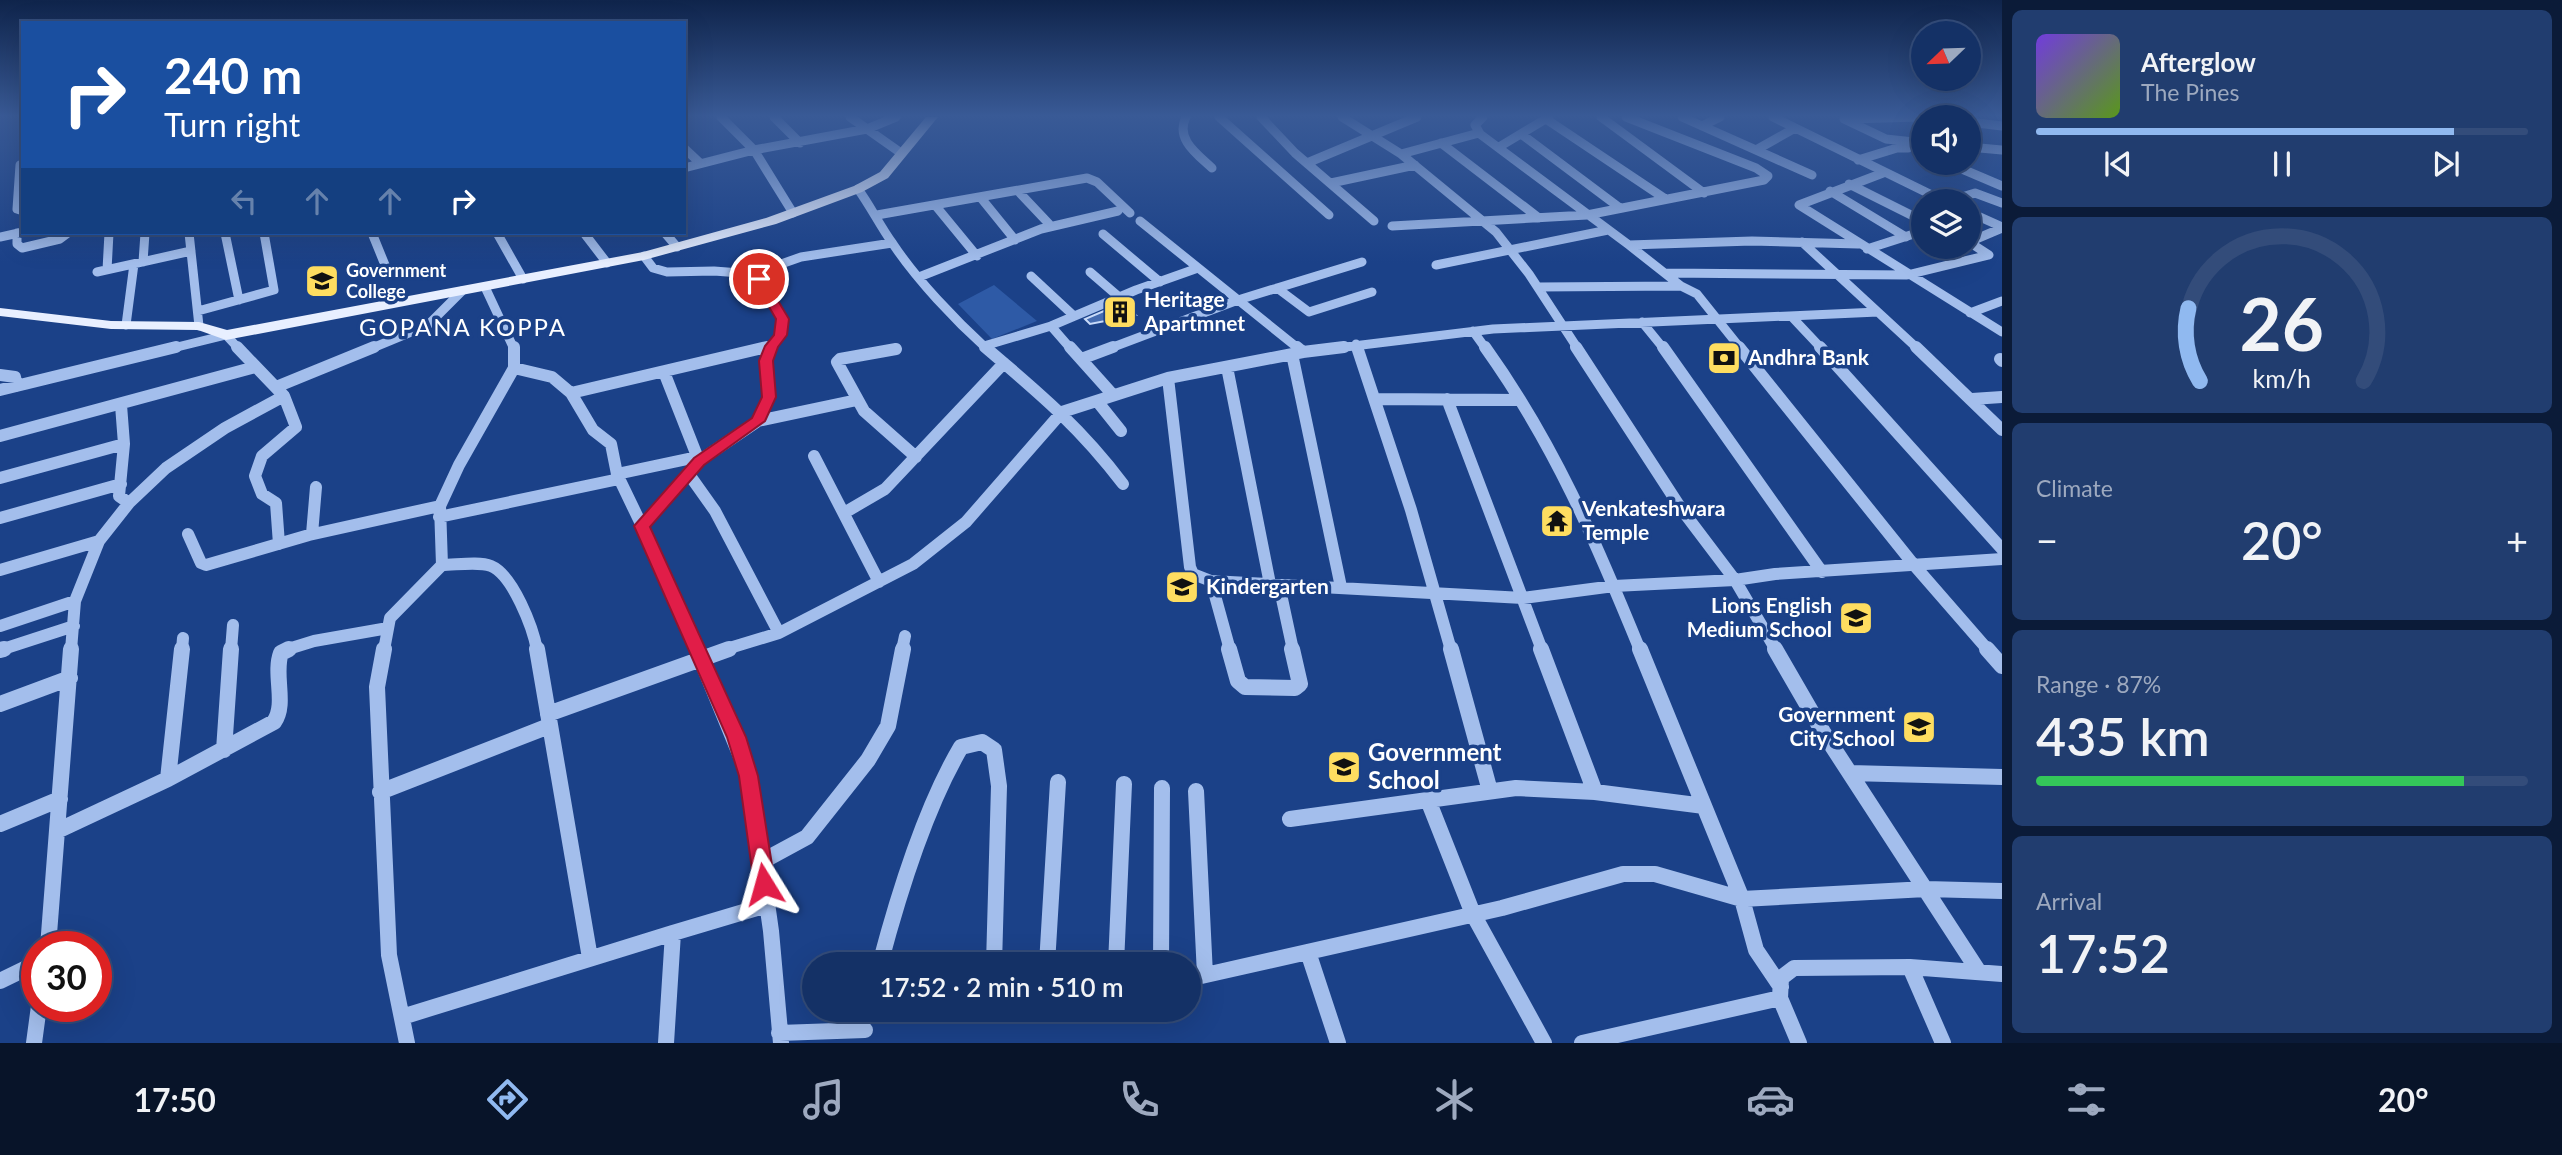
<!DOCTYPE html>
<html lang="en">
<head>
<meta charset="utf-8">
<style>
  :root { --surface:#143166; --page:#213d6f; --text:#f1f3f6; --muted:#9da9bf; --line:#334c7a; --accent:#90b9f0 }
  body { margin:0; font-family:Lato,sans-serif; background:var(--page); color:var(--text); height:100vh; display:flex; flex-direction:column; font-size:26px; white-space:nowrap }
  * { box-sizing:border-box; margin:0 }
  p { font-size:23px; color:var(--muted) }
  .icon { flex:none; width:38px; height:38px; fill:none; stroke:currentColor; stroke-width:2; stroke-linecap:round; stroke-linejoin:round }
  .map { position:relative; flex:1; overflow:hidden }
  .side { display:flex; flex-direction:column; gap:10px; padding:10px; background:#0b1b38; width:560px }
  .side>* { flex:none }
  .hud { position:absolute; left:21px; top:21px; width:665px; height:214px; border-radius:0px; box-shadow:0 7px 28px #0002,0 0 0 2px var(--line); background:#1a4fa0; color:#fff; overflow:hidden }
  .needle { width:46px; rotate:247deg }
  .fabs { position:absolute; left:1911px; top:21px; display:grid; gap:14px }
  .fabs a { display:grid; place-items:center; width:70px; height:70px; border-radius:50%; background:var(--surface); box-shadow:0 7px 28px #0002,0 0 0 2px var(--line); font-size:35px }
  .speed { position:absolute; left:21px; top:931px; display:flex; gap:14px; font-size:35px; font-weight:700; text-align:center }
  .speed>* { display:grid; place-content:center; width:91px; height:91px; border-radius:50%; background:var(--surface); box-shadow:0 7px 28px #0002,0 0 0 2px var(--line); line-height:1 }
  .speed .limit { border:10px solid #d22; background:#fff; color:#111 }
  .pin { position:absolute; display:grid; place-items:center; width:60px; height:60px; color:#fff; margin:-30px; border:4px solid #fff; border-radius:50%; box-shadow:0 2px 7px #0007 }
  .me { position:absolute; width:77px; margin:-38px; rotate:352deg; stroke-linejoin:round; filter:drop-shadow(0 0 5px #0008) }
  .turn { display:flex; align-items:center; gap:24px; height:147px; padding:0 28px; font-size:32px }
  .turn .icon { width:91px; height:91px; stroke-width:2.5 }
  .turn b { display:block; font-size:49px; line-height:60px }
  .lanes { display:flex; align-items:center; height:66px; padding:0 28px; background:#0003; justify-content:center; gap:35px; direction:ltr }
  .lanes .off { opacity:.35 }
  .big { font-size:52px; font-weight:600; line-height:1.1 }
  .side .widget { flex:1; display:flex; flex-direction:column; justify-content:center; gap:10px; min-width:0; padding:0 24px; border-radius:10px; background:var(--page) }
  .side .dial { align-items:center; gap:0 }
  .dial svg { height:182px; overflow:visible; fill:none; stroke:var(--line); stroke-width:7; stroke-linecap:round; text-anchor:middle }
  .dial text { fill:var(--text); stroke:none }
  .song { display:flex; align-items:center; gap:21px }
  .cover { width:84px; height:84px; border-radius:10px; background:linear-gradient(135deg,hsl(260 70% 55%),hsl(90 70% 35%)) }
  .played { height:7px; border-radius:4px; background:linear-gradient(90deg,var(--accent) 85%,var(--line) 85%) }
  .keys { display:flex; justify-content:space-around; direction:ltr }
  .heat { display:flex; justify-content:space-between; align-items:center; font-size:38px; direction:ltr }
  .charge { height:10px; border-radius:5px; background:linear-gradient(90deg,#34c759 87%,var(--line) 0) }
  .trip { position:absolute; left:802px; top:952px; width:399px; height:70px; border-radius:35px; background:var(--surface); box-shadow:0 7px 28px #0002,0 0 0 2px var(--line); font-weight:600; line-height:70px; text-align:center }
  .menu { display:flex; height:112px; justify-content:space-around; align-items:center; background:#081429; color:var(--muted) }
  .menu .icon { width:49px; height:49px }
  .menu .current { color:var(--accent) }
  .menu b { font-size:32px; color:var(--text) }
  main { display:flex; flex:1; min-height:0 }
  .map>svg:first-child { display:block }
  .green { fill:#2e5aa6 }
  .building { fill:#446bb1; stroke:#c8daf9; stroke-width:2 }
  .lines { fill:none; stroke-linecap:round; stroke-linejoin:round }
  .minor-far2 { stroke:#a3beec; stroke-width:9 }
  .minor-far1 { stroke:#a3beec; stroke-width:12 }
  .minor { stroke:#a3beec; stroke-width:16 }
  .major { fill:#e8efff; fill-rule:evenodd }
  .route { fill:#e11d48; stroke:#92132f; stroke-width:2 }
  .labels { text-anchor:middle; stroke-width:7; stroke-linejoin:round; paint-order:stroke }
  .far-poi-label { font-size:18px; font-weight:bold; fill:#fff; stroke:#1b4188; text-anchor:start }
  .poi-label { font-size:21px; font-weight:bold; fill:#fff; stroke:#1b4188; text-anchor:start }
  .quarter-label { font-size:24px; letter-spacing:2px; fill:#fff; stroke:#1b4188 }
  .near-poi-label { font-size:24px; font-weight:bold; fill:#fff; stroke:#1b4188; text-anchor:start }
</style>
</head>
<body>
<main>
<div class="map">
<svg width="2002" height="1043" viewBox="0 0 2002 1043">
  <rect width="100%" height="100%" fill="#1b4188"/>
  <!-- green -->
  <path class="green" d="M994,285L1037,321L992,339L958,304Z"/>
  <!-- building -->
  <path class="building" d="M1125,302L1136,315L1090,324L1085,319Z"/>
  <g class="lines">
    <!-- minor-far2 -->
    <path class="minor-far2" d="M721,117L754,150L867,129L896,117
      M774,117L800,143
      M850,117L901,153
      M1186,117C1175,139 1197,154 1212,168
      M1219,117L1329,215
      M1261,117L1295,153L1374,221
      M1342,117L1401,154L1496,232L1529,274L1578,349
      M1483,117L1475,125L1480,134L1629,245L1752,241L1858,244
      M1601,117L1704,193
      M1682,117L1812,175
      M1773,117L1944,201
      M1546,119L1664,198
      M1844,119L1886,139L1923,143
      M1847,119L1919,117
      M1969,122L2002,126
      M1702,126L1720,117
      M1521,134L1620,208
      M1441,143L1539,218
      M1499,147L1549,117
      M1969,147L2002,150
      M684,148L700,163
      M1756,150L1795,128
      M1401,154L1479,133
      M1858,160L1897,148H1908
      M1307,163L1417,117
      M1948,163L2002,186
      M20,165L17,209L23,211
      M684,168L754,150L793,213
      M1883,173L1799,205L2002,332
      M1331,183L1415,165
      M1849,184L1923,221
      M858,189C871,207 880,226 893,244C917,280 955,320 987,349
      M1018,191L1051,226
      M1830,191L1906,237
      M981,198L1015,240
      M1949,201L1975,193L2002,203
      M935,205L977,256
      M1969,212L2002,227
      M877,215L1087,178L1097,182L1130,213
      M1140,221L1299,349
      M1392,226L1587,215L1764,180L1768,176L1756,168L1626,117
      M17,233V244L22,248L60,239L68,233
      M189,233L199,326
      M225,233L239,300
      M372,233L385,265
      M497,233L523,279
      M584,233L607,263
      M665,233L677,247
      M1103,234L1160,282
      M0,237L23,232
      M1802,242L1918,349
      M1969,242L2002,228
      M1629,245L1681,286L1697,294L1741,349
      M1867,249L1923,231
      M644,256L653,268L667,272L714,271L740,273L759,279L783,319L780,335L771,349
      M143,262L145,233
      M1436,265L1608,230
      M107,270L109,233
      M97,272L191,251
      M1090,272L1119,297
      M1665,273L1907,275L1989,255L1969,242
      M750,275L801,257L892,243
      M1031,276L1074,316
      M919,277L1041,229L1118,211
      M485,287L514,349
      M1538,287L1681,286
      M1277,288L1309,312L1372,292
      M198,311L274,290L264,233
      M1970,313L2002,301
      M1791,316L1822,349
      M1642,322L1664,349
      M126,325L134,264
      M1051,326L1071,349
      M1473,331L1486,349
      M1356,344L1358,349
      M984,346L1051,326L1136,290L1198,268
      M169,349L226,335L239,349
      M370,349L428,325L462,291
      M760,349L772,346
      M1108,349L1238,300L1362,262
      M1329,349L1493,329L1878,312"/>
    <!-- minor-far1 -->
    <path class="minor-far1" d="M985,347C1039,393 1080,427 1123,484
      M1070,347L1113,395
      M1297,347L1303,352
      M1357,347L1411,510L1451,650
      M1485,347C1555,445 1595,540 1640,650
      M1576,347L1682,510L1735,580L1776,650
      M1663,347L1822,572
      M1739,347L1914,565L1988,650
      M1820,347L2002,549
      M1916,347L2002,430
      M896,349L840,359L837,362L864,411L916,457
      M1292,354L1341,587
      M1081,359L1113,347
      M2000,359L2002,361
      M1227,367L1270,584
      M514,368L552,377L571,393L593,430L611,444L617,474L642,526
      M664,372L699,461
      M0,375L15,377L17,386
      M1168,378L1190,567L1193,574L1211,581L1523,598L1614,586L1735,580L1775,574L2002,559
      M276,387L374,347
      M0,390L176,347
      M571,393L767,347
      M1376,399L1520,400
      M1447,399L1542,650
      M1972,399L2002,397
      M1097,401L1121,431
      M121,405L124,444L119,496L129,503
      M758,421L857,400
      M0,436L255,367
      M814,456L879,582
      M688,473L715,511L779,633
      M617,474L697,457
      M0,478L124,444
      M844,513L885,489L1004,363
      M439,517L619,479
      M0,518L121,484
      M188,534L201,563L206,565L309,535L440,506
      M312,534L316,487
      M279,544L276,503L262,494L255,476L262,456L296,427L284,396
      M442,565C456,565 479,561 491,566C513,575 533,628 537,650
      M0,570L99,541
      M1211,581L1230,650
      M1279,585L1293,650
      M0,626L75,601
      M0,650L74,626
      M71,650L75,601L99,541L129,503L166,468L225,428L284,396L237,347
      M182,650L183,638
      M231,650L233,625
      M285,650L314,641L388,628
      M384,650L390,618L442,565L440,506L459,465L514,368V347
      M698,650L642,526L699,461L758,421L769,397L766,361L772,347
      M723,650L779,633L913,564L966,522L1062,412L1168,378L1303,352L1344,347
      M902,650L905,636"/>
    <!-- minor -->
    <path class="minor" d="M384,649L377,687L389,955L407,1043
      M537,649L590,958
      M697,649L749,776L771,931L781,1043
      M1229,649L1238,681L1245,687L1295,688L1300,684L1292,649
      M1451,649L1490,791
      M1541,649L1595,792L1516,788L1428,800L1473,914L1544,1043
      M1640,649L1742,899L1756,950L1781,987
      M1775,649L1823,732L1979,972
      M1987,649L2002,666
      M0,650L4,649
      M0,704L70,678
      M548,714L729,649
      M224,750L231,649
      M1850,773L2002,777
      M168,779L182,649
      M1196,791L1205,975
      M380,792L549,726
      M1595,792L1704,806
      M1290,819L1428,800
      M0,824L60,799
      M57,831L168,779L274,722C287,704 273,674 281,653L289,649
      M761,862L807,837L868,760L888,726L903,649
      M673,933L767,905
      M48,947L71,649
      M1308,952L1338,1043
      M880,964C898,896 925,808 961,747L982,742L994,750L999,786L994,964
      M1047,964L1058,782
      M1116,964L1124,784
      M1161,964L1162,788
      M1910,967L1943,1043
      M1188,979L1502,908L1623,874H1655L1742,899L1926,889L2002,891
      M0,981L37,963
      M869,1012L988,1016L1059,1010
      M402,1017L673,933L666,1043
      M779,1033L865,1030
      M34,1043L39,1006
      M1582,1043L1780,998
      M1799,1043L1780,998L1781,978L1794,968L1910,967L2002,974"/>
    <!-- major -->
    <path class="major" d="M926,117H938L888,178L862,192L776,224L644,260L226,340L198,330L111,329L0,316V308L111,321L199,322L227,330L643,252L766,218L854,186L880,172Z"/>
  </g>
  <!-- sky -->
  <linearGradient id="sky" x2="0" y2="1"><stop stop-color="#0f244b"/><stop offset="0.44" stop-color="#395a96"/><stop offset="1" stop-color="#395a96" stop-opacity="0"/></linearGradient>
  <rect width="2002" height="263" fill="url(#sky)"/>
  <!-- route -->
  <path class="route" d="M759,276L765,279L789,319L787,335L778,347L773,361L776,397L765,421L704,465L650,527L746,737L758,776L775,884L772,891L764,894L757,891L754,884L739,776L727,737L634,526L694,458L752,418L762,397L759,361L765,346L774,335L776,319L753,279Z"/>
  <!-- icons -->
  <defs>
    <g id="university-square" transform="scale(1.75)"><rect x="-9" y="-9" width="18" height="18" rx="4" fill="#fedd60" stroke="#1b4188"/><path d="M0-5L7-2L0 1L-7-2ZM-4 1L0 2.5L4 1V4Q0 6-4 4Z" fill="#111"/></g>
    <g id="building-square" transform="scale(1.75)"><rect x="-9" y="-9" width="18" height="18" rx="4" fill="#fedd60" stroke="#1b4188"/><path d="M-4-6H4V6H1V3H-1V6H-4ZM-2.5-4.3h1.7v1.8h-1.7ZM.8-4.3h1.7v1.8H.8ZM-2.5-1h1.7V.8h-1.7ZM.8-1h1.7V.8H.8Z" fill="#111"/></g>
    <g id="bank-square" transform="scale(1.75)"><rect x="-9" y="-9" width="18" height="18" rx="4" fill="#fedd60" stroke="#1b4188"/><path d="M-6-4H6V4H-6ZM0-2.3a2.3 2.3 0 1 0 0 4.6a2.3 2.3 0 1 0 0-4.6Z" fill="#111"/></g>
    <g id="temple-square" transform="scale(1.75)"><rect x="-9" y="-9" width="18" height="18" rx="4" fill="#fedd60" stroke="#1b4188"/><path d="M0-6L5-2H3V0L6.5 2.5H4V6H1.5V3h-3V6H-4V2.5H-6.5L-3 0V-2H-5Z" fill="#111"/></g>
    <g id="school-square" transform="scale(1.75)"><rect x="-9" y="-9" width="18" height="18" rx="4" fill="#fedd60" stroke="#1b4188"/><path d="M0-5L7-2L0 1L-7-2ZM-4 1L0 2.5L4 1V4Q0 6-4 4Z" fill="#111"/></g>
  </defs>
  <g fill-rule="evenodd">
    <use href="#university-square" x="322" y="281"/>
    <use href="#building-square" x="1120" y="312"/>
    <use href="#bank-square" x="1724" y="358"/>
    <use href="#temple-square" x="1557" y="521"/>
    <use href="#school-square" x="1182" y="587"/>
    <use href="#school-square" x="1856" y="618"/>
    <use href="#school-square" x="1919" y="727"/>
    <use href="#school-square" x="1344" y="767"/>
  </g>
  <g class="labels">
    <!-- far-poi labels -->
    <g class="far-poi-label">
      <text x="346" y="277">Government<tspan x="346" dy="21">College</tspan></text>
    </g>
    <!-- poi labels -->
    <g class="poi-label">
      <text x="1144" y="307">Heritage<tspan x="1144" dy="24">Apartmnet</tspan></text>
      <text x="1748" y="365">Andhra Bank</text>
      <text x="1582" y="516">Venkateshwara<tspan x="1582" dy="24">Temple</tspan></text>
      <text x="1206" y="594">Kindergarten</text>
      <text x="1832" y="613" text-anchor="end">Lions English<tspan x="1832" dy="24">Medium School</tspan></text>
      <text x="1895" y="722" text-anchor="end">Government<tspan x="1895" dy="24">City School</tspan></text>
    </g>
    <!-- quarter labels -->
    <g class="quarter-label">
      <text x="463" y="336">GOPANA KOPPA</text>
    </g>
    <!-- near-poi labels -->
    <g class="near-poi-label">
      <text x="1368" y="761">Government<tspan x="1368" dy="28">School</tspan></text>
    </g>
  </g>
</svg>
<div class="fabs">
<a><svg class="needle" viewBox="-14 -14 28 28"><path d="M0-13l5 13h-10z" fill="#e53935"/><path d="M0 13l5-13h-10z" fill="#9da9bf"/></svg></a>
<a><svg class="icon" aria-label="sound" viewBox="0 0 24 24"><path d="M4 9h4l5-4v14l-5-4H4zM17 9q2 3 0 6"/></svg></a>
<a><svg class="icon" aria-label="layers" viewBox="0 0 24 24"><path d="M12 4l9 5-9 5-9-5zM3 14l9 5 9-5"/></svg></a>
</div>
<div class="speed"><div class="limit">30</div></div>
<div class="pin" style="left:759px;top:279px;background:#d93025"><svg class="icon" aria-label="arrive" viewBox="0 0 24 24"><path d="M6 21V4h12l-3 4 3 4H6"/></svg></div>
<svg class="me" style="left:764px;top:884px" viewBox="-20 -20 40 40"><path d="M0-17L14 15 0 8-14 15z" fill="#e11d48" stroke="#fff" stroke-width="4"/></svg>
<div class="trip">17:52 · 2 min · 510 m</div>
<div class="hud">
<div class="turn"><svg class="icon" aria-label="right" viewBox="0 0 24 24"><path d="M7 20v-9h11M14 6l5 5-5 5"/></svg><div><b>240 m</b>Turn right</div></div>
<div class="lanes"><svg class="icon off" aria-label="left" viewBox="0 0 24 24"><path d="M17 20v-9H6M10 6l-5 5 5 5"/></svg><svg class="icon off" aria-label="ahead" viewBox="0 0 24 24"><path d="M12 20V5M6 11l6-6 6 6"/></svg><svg class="icon off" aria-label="ahead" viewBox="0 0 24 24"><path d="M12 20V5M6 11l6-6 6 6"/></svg><svg class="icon" aria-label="right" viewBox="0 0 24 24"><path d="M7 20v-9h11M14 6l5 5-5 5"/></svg></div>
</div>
</div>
<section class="side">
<div class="widget">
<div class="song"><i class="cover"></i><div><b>Afterglow</b><p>The Pines</p></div></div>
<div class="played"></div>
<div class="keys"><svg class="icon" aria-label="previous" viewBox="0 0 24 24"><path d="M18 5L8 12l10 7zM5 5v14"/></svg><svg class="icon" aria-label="pause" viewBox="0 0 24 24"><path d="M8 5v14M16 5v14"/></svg><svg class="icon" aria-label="next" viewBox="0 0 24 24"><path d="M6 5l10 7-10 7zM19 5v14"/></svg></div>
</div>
<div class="widget dial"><svg viewBox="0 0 100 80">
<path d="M14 69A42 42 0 1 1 86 69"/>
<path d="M14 69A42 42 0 0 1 9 37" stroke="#90b9f0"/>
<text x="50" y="56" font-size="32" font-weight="700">26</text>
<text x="50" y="72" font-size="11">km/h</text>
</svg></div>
<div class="widget"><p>Climate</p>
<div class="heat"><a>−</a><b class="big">20°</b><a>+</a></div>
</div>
<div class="widget"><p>Range · 87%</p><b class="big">435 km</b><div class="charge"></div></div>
<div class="widget"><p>Arrival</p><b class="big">17:52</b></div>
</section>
</main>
<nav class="menu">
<b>17:50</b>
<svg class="icon current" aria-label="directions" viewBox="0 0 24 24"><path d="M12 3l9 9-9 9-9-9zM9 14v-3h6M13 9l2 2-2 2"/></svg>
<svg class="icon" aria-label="music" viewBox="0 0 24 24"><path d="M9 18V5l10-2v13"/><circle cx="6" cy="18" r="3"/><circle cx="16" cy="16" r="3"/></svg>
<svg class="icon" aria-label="phone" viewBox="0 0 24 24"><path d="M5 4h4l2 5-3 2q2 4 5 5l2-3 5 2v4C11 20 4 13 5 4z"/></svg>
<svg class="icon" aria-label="climate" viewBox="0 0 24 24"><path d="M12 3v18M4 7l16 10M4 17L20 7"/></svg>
<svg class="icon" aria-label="car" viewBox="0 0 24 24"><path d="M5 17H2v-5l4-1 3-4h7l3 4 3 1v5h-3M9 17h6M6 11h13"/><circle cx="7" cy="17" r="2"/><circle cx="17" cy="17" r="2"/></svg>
<svg class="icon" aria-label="filters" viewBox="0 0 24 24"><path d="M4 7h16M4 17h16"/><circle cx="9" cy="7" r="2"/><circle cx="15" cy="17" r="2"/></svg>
<b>20°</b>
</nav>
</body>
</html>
